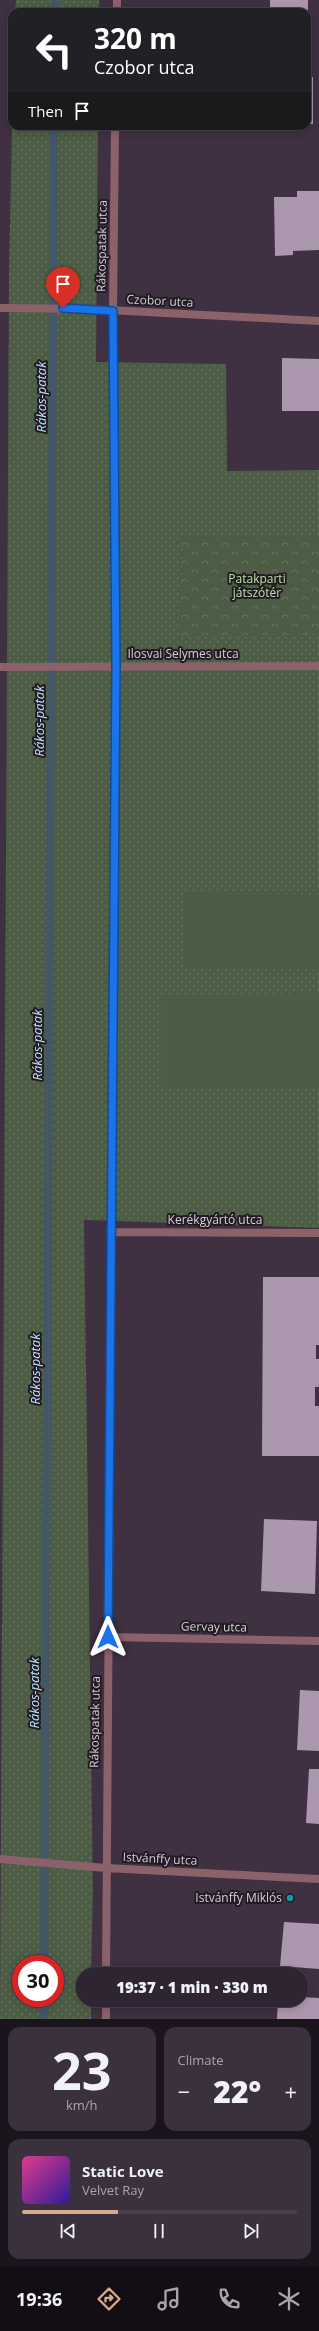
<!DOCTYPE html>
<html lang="en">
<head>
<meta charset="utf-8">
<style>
  :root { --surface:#2f2432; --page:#3b303e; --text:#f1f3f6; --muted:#a7a4ac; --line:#4a414d; --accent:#d6ab8b }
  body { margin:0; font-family:"Open Sans",sans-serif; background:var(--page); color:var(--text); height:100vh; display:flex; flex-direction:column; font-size:15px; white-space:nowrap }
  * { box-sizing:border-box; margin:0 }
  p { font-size:13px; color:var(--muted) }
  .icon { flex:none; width:22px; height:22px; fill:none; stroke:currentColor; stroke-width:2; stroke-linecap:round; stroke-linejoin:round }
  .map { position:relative; height:2019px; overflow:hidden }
  .side { display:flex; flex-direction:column; gap:8px; padding:8px; background:#1a141c; flex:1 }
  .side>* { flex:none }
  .top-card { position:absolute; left:8px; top:8px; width:303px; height:122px; border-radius:12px; box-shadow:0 2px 10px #0003,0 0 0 1px var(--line); background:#202124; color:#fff; overflow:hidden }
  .speed { position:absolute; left:12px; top:1955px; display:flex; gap:8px; font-size:20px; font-weight:700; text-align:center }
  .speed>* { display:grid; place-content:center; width:52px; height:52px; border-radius:50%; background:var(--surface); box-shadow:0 2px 10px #0003,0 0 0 1px var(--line); line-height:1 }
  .speed .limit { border:6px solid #d22; background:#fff; color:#111 }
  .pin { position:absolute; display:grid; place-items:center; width:34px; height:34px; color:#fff; margin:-41px -17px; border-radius:50% 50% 50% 0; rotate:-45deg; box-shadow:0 0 4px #0007 }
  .pin .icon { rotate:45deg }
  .me { position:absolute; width:44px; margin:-22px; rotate:0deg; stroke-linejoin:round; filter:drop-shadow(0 0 3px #0008) }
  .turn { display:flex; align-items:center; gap:14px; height:84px; padding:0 20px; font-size:18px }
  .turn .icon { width:52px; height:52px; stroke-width:2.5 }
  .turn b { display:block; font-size:28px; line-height:34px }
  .then { display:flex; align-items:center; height:38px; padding:0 20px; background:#0003; gap:8px; font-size:15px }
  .big { font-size:30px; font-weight:800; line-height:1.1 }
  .side .tile { flex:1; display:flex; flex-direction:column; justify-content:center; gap:6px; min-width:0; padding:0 14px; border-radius:12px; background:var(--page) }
  .side .dial { align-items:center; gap:0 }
  .dial b { font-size:52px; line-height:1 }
  .song { display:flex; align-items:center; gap:12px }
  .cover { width:48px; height:48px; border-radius:6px; background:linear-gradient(135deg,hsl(330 70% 55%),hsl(250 70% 35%)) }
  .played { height:4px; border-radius:2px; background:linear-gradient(90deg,var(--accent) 35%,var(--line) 35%) }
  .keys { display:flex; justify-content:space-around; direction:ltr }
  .heat { display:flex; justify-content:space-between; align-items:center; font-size:22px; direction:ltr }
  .side .tiles { flex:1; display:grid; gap:8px; grid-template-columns:1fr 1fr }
  .tile:last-child { grid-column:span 2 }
  .trip { position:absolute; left:76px; top:1967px; width:232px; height:40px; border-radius:20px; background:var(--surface); box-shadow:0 2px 10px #0003,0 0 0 1px var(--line); font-weight:800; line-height:40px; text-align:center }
  .menu { display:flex; height:64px; justify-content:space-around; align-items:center; background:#130e14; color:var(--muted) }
  .menu .icon { width:28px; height:28px }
  .menu .on { color:var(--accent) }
  .menu b { font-size:18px; color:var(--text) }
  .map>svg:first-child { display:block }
  .grass { fill:url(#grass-dots); fill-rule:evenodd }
  .park { fill:url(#park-crowns) }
  .pitch { fill:#4d5c45 }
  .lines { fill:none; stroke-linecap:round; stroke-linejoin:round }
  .stream { stroke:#435766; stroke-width:8 }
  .building { fill:#ab98ae }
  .street { stroke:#8c626a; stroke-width:8 }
  .route-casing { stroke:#114b97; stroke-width:10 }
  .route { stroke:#1a73e8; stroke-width:7 }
  .culture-dot { fill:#0f9aa8; stroke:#221b23; stroke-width:1.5 }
  .labels { text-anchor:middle; stroke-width:4; stroke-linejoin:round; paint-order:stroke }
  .street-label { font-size:12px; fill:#d7ced9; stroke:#221b23 }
  .park-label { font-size:12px; fill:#bae2a4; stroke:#221b23 }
  .poi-label { font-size:12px; fill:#d7ced9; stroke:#221b23; text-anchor:end }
  .water-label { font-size:13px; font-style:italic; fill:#bce4ff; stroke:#221b23 }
</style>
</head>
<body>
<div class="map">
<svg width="319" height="2019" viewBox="0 0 319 2019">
  <defs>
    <pattern id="grass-dots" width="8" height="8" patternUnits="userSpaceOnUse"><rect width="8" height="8" fill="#4d5c45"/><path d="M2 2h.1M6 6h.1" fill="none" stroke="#66725f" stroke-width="1.8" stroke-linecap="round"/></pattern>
    <pattern id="park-crowns" width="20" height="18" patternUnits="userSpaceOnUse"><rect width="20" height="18" fill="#4d5c45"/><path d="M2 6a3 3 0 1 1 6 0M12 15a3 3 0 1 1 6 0" fill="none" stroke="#66725f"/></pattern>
  </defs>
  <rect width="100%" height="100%" fill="#3f3042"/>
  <!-- grass -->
  <path class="grass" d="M16,0H99V12H15Z
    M12,126H98L96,362L226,364L227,471L319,470V1228L84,1220L93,1891L91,1974H83V2000H91V2019H0L9,274ZM21,1964H55V1998H21Z"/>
  <!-- park -->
  <path class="park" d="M182,537H319V634L181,636Z"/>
  <!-- pitch -->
  <path class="pitch" d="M185,893L319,894V970L184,968Z
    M319,994V1089H162V996Z"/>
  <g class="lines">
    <!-- stream -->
    <path class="stream" d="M55,12V0
      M44,1964L54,126
      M43,2019L44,1998"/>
  </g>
  <!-- building -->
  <path class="building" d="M270,0H308V12H270Z
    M307,77H313V124H307Z
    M297,191H319V250L293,251V255L275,256L274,197H297Z
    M282,358L319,359V411H282Z
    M263,1277H319V1345H316V1359H319V1387H315V1406H319V1456H262Z
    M264,1519L317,1521L315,1594L261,1591Z
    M300,1690L319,1691V1751L297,1750Z
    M309,1769H319V1824L306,1823Z
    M284,1922L319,1924V1969L280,1966Z
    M301,1997L319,1998V2019H277L278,2000H301Z"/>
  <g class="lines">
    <!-- street -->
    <path class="street" d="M117,12V0
      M0,308L89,309L319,321
      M0,667L319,666
      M110,1232L319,1233
      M108,1637L319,1641
      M0,1859L106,1868L319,1879
      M106,1974L116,667L113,311L115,126
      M106,2000V2019"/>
  </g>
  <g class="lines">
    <!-- route casing -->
    <g class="route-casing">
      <path id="route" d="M63,308L113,311L116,667L108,1637"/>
    </g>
    <!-- route -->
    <use href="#route" class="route"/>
  </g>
  <!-- markers -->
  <circle class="culture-dot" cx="290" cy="1898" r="4"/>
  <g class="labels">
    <!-- street labels -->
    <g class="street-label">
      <text transform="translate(102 246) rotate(-89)" y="4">Rákospatak utca</text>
      <text transform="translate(160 301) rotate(3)" y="4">Czobor utca</text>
      <text x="183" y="658">Ilosvai Selymes utca</text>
      <text x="215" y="1224">Kerékgyártó utca</text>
      <text transform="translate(214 1627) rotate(1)" y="4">Gervay utca</text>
      <text transform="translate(95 1722) rotate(-89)" y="4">Rákospatak utca</text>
      <text transform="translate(160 1859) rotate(3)" y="4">Istvánffy utca</text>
    </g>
    <!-- park labels -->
    <g class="park-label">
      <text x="257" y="583">Patakparti<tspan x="257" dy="14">játszótér</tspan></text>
    </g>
    <!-- poi labels -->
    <g class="poi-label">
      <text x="282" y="1902">Istvánffy Miklós</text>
    </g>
    <!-- water labels -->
    <g class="water-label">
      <text transform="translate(41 397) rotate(-90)" y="5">Rákos-patak</text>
      <text transform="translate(39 721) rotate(-90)" y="5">Rákos-patak</text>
      <text transform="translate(37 1045) rotate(-90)" y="5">Rákos-patak</text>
      <text transform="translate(35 1369) rotate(-90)" y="5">Rákos-patak</text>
      <text transform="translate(34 1693) rotate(-90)" y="5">Rákos-patak</text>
    </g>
  </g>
</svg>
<div class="speed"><div class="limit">30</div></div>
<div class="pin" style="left:63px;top:308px;background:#d93025"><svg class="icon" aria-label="arrive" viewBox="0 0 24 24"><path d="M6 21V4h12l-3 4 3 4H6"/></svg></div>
<svg class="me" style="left:108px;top:1637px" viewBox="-20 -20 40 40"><path d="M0-17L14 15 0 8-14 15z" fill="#1a73e8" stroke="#fff" stroke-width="4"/></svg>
<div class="trip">19:37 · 1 min · 330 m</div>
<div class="top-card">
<div class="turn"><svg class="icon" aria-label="left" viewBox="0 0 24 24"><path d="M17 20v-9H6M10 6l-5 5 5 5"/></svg><div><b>320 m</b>Czobor utca</div></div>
<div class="then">Then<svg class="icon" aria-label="arrive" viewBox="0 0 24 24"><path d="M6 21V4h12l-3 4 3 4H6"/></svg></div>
</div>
</div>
<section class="side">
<div class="tiles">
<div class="tile dial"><b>23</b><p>km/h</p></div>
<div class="tile"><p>Climate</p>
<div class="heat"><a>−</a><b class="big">22°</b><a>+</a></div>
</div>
<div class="tile">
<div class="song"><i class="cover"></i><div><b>Static Love</b><p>Velvet Ray</p></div></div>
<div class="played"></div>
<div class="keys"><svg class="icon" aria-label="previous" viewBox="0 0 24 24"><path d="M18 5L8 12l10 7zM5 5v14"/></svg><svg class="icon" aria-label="pause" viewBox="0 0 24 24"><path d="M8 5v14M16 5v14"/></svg><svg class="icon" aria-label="next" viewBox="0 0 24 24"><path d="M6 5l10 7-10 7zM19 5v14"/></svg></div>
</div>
</div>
</section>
<nav class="menu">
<b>19:36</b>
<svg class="icon on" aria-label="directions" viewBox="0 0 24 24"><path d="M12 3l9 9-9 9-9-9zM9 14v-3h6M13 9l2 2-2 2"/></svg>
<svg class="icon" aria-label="music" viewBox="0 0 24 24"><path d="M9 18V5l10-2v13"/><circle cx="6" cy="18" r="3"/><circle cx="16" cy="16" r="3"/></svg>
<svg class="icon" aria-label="phone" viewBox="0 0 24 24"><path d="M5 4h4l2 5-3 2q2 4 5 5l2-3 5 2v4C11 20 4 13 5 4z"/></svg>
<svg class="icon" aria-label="climate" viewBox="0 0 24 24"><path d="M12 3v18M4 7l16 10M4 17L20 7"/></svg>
</nav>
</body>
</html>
